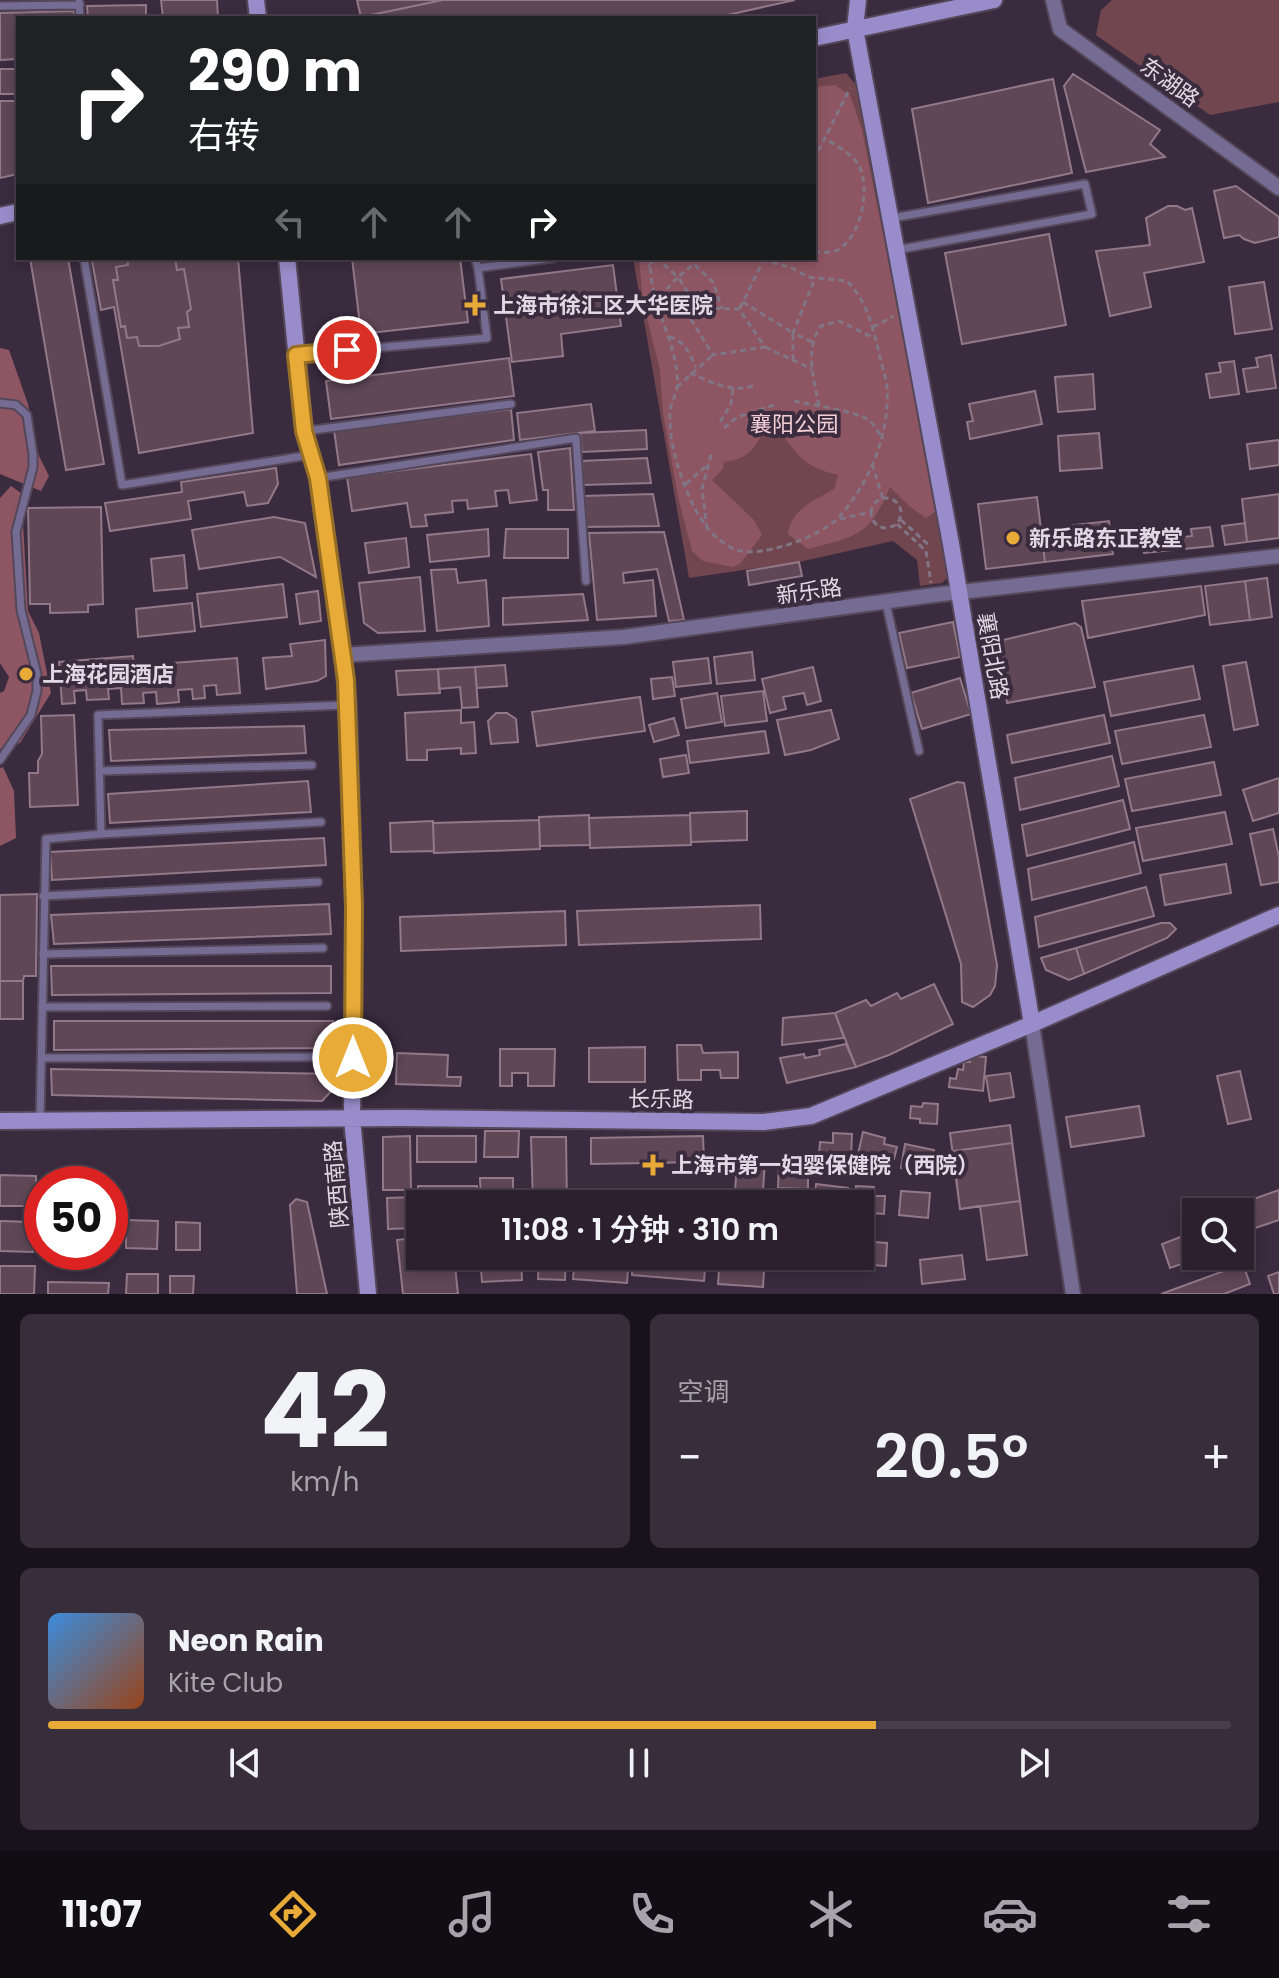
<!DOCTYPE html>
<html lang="zh">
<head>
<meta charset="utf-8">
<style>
  :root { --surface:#2c202f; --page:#382d3b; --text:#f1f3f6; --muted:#a6a3aa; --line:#483e4b; --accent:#e9ab38 }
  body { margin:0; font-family:Poppins,"Noto Sans SC",sans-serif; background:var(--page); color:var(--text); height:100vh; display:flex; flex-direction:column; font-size:30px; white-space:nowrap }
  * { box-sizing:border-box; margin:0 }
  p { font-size:26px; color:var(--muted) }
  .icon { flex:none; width:44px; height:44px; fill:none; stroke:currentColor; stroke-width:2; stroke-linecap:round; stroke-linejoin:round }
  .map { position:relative; height:1294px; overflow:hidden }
  .drawer { display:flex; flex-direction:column; gap:20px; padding:20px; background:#18121a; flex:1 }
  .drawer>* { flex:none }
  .top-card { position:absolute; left:16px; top:16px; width:800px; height:244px; border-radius:0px; box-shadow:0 4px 12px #0003,0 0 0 2px var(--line); background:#202124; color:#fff; overflow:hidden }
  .buttons { position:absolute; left:1182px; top:1198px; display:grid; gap:16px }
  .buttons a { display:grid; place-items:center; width:72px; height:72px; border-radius:0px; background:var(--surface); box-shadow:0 4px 12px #0003,0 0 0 2px var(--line); font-size:40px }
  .speed { position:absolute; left:24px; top:1166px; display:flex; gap:16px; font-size:40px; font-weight:700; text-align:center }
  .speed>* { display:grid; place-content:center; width:104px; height:104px; border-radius:50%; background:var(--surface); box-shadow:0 4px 12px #0003,0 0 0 2px var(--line); line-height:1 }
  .speed .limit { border:12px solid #d22; background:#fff; color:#111 }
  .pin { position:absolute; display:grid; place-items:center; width:68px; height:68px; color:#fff; margin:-34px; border:4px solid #fff; border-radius:50%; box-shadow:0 2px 8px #0007 }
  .me { position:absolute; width:88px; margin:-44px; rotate:0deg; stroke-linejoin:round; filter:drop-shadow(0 0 6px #0008) }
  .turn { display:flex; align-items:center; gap:28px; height:168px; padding:0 40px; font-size:36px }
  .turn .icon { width:104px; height:104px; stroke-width:2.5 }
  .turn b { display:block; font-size:56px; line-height:68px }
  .lanes { display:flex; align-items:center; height:76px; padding:0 40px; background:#0003; justify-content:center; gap:40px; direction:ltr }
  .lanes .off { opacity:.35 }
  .big { font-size:60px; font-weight:600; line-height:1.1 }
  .drawer .widget { flex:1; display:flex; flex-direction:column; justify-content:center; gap:12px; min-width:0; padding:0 28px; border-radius:12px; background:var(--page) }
  .drawer .dial { align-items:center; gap:0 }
  .dial b { font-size:104px; line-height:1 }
  .song { display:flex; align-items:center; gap:24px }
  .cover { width:96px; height:96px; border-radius:12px; background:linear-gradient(135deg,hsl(210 70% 55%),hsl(20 70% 35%)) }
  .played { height:8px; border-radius:4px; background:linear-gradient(90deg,var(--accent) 70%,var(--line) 70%) }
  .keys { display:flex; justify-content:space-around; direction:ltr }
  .heat { display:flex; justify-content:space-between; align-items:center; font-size:44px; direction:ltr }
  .drawer .tiles { flex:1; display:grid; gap:20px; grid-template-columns:1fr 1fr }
  .widget:last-child { grid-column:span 2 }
  .trip { position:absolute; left:406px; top:1190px; width:468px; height:80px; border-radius:0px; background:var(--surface); box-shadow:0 4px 12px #0003,0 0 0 2px var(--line); font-weight:600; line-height:80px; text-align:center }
  .tabs { display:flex; height:128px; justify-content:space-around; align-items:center; background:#120d13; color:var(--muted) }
  .tabs .icon { width:56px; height:56px }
  .tabs .selected { color:var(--accent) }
  .tabs b { font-size:36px; color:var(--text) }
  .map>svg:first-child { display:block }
  .green { fill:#71464f }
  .forest { fill:#8d5662 }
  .building { fill:#5f4756; stroke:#937888; stroke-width:2 }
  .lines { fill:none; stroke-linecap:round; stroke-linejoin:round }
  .lane-casing { stroke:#55475a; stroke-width:11 }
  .street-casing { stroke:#55475a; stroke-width:18 }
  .secondary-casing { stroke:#55475a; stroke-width:20 }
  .path { stroke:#827586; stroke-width:3; stroke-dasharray:6 4; stroke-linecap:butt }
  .lane { stroke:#746c93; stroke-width:7 }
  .street { stroke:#746c93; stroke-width:14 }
  .secondary { stroke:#998cca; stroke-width:16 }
  .route-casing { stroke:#976f24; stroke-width:20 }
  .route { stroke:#e9ab38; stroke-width:14 }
  .poi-dot { fill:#e9ab38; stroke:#3a2b3f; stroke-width:3 }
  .labels { text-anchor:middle; stroke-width:8; stroke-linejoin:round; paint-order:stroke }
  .street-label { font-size:22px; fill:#e2d8e5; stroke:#3a2b3f }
  .poi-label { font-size:22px; font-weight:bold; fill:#e2d8e5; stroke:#3a2b3f; text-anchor:start }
  .park-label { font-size:22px; fill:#f3cfd5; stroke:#3a2b3f }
</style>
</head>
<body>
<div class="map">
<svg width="1279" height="1294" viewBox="0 0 1279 1294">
  <rect width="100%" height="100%" fill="#3a2b3f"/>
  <!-- green -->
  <path class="green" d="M1112,0H1279V102L1210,115L1096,35L1101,10Z
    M846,73L857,86L861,100L952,573L942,583L920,586L917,560L893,541L799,562L689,578L633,258H814V79Z"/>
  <!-- forest -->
  <path class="forest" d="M835,85L850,95L862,130L931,473L936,511L926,518L909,506L890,487C869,536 858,536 808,549L788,534C792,508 814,501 834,489L838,475C808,468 799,458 782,434L763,432C754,451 746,459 724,462L723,469L712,480L754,520L762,535L740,564L732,567L703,561L692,551L678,497L663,413L660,370L643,302L639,258H814V87Z
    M0,348L9,350L28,404L39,456L49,476L41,491L0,474Z
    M11,486L28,498L23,523L28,611L39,633L51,693L20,743L0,749V693L4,691L9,677L0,663V498Z
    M3,767L14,791L16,838L0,846V768Z"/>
  <!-- building -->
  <path class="building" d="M161,0H217L218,18H163Z
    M357,0H795L714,18H361Z
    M357,0H443L361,17Z
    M146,5V18H88L87,6Z
    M74,11V18H18V59L0,60V13Z
    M0,69H18V94H0Z
    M1073,74L1160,130L1150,144L1165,157L1086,172L1064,86Z
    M1053,79L1072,173L928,203L912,109Z
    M0,101H18V174L0,178Z
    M1236,186L1279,217V237L1255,243L1244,239L1239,235L1224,238L1214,191Z
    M1168,206H1177L1185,210L1192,208L1204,262L1144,273L1151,307L1110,316L1096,251L1150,245L1146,218Z
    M1049,234L1066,325L962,344L945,253Z
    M30,258H68L104,464L66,470Z
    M106,258H238L253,433L139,453L114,307L101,310L92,261Z
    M127,258H175L177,270L184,269L191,309L187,312L189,327L178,328L180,339L159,346H139L137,337L127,338L125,326L121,327L113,280H118L116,267L128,265Z
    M352,258H460L468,322L361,334Z
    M613,265L621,326L561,334L563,356L512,362L501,279Z
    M1264,282L1272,329L1235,334L1229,287Z
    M1271,355L1276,388L1247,392L1243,369L1258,367L1256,358Z
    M509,358L514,396L331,419L326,381Z
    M1234,361L1239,394L1210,398L1206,374L1221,372L1219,363Z
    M1093,374L1095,409L1058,412L1055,377Z
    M1035,391L1042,424L970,439L967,422L973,421L969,404Z
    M591,404L595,431L520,440L517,413Z
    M511,409L514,440L339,465L334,430Z
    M646,430L647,449L582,452L580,433Z
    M1099,433L1102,468L1060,471L1058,436Z
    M1279,440V465L1250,469L1247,444Z
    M570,448L574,510H548V490H543L538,452Z
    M531,454L537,500L510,503L508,490L495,491L497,506L468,509L467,500L452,501L453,512L425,515L427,526L411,527L407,503L352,511L347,477Z
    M647,458L651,483L583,485L582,461Z
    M276,468L278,484L268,503L247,506L244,492L188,501L191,519L110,531L105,503L182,492L181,482Z
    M653,494L659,526L584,527L583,496Z
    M1279,494V538L1247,542L1242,499Z
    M1037,497L1045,562L986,569L978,504Z
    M101,507L103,604L88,605V612L50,613V604H30L28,508Z
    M274,517L305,523L316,577L280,557L199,569L192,530Z
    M1109,521L1113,554L1045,562L1041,529Z
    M1245,523L1247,542L1225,545L1222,526Z
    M1167,527L1168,539L1192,536L1191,529L1210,527L1213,546L1144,553L1141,530Z
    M488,529L489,556L430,562L427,535Z
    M506,529H568V558H504Z
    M664,532L684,620L669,621L657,569L623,573L624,583L653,580L656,616L597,620L589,533Z
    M406,538L409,567L369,573L365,543Z
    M184,555L187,588L154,591L151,559Z
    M799,562L802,576L749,585L747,571Z
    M456,569L458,583L486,580L489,626L437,631L431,570Z
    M420,577L425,631L378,633L364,623L359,583Z
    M1267,578L1272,617L1250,620L1245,581Z
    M1245,581L1250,620L1210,625L1205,586Z
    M283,584L287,617L201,627L197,594Z
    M1201,586L1205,615L1088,638L1082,601Z
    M318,591L321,621L300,624L296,594Z
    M583,594L588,620L503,625V598Z
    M192,603L195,631L138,637L136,609Z
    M953,622L960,657L907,668L899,633Z
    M1075,623L1081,627L1095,687L1007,703L999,641Z
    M325,640L326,676L317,681L266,689L263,658L292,656L290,644Z
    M752,652L755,680L717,684L714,657Z
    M133,656L134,666L237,658L240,693L217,695L216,685L204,686L205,698L193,699L192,689L178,690L179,702L157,704L156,692L143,693L144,703L122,704L121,688L108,689L109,699L87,700L86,690L74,691L75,703L62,704L59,662Z
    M708,658L711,683L676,687L673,662Z
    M1246,662L1258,725L1234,730L1223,666Z
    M505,665L507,686L477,688L475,667Z
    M1193,666L1200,699L1111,716L1104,682Z
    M475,667L478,707L462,708L460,687L439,689L438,669Z
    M813,667L821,701L807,705L804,693L783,697L786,709L770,713L762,679Z
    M438,669L440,693L398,695L396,671Z
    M672,677L675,696L653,699L651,679Z
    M960,678L971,714L922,729L911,693Z
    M763,691L767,721L725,726L721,696Z
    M717,693L722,722L686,728L681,699Z
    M640,697L645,731L537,746L532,712Z
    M461,710V723L474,722L476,753L461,754V748L427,750V760H407L405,713Z
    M831,710L839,739L811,750L785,755L777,720Z
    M496,713H507L516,719L518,742L491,744L488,721Z
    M74,715L78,805L30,807L29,773H38V761L42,754L41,716Z
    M1104,715L1110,743L1012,763L1007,735Z
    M1204,715L1211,747L1122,764L1115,731Z
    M674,718L679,735L654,742L649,725Z
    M304,726L306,753L111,761L109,730Z
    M765,731L769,753L690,763L687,741Z
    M686,755L689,773L663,777L660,759Z
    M1112,756L1119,786L1020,810L1015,778Z
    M1214,762L1221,795L1132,811L1125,779Z
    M1279,778V813L1253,821L1243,790Z
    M308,781L311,812L110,823L108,794Z
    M957,782L964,783L997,965L995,986L990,995L973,1007L962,1002L961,964L910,799Z
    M1123,800L1130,829L1027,856L1022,825Z
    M747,811V840L691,842L690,813Z
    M1225,812L1232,844L1143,861L1136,828Z
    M589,815L590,845L540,846L539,817Z
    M690,815L691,845L590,848L589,818Z
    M539,820L540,849L434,853L433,823Z
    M433,821L434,851L391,852L390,823Z
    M1273,829L1279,857V882L1261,885L1250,834Z
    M324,838L326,865L52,880L50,852Z
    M1134,842L1141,873L1032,900L1028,869Z
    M1226,864L1231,893L1165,905L1160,875Z
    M1146,887L1154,916L1039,947L1035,917Z
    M37,894L36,976H24L23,981H0V895Z
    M329,904L331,934L54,944L51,915Z
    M760,905L761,939L579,945L577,911Z
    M565,911L566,945L401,951L400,917Z
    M1161,923H1170L1176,929L1167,938L1084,974L1076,948Z
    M1076,948L1084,974L1069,980L1046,970L1041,958Z
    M51,966H331V993L52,995Z
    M0,981H23V1019H0Z
    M934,984L953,1024L889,1055L856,1067L835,1013L866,1000L871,1006L897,993L901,999Z
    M835,1013L844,1038L782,1045L783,1018Z
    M54,1021H333V1048L54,1050Z
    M846,1044L856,1067L787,1083L780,1058L804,1054L805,1058L820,1055L819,1050Z
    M677,1045H701L703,1053L738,1052V1078H721L720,1070H701V1080H678Z
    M645,1047V1082H589V1048Z
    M500,1049H555L554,1086H528V1073H512V1086H500Z
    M397,1053L448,1055L447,1077H461L460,1086L396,1084Z
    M970,1056L986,1057L983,1091L949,1087L950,1078L956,1079L958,1069L963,1070L964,1062H970Z
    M51,1069L336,1074V1086L322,1101L52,1095Z
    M1240,1071L1251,1119L1228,1124L1217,1076Z
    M1010,1073L1014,1097L990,1101L986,1076Z
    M923,1103L938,1104L937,1124L920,1123V1119L910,1118L911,1106L922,1107Z
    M1139,1106L1144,1136L1071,1147L1066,1117Z
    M1010,1125L1027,1255L987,1260L980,1206L960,1209L950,1133Z
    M485,1131H519L518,1157H484Z
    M863,1132L885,1138L884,1144L897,1147L894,1159L884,1156L881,1169L856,1163Z
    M833,1133L852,1134L851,1157L819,1155L820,1142L833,1143Z
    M410,1136L411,1190H383V1137Z
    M417,1136H476V1162H417Z
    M703,1136L704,1162L591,1164V1138Z
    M531,1137H566L567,1204H533Z
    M1012,1143L1020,1201L960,1209L953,1151Z
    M905,1144L934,1150L930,1174L901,1168Z
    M750,1160H765L763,1191L735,1190L737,1166L750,1167Z
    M779,1160L795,1161L794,1171H808V1189L778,1188Z
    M0,1175L36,1176V1206H0Z
    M480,1178H513V1204H481Z
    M816,1184L848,1188L847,1204H814Z
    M418,1186H477V1204H420L418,1217Z
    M856,1186L874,1187L873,1196H885L884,1214L860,1212V1204H855Z
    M578,1189L608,1191L607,1204H576Z
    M1279,1190V1220L1246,1231L1236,1205Z
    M901,1191L930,1193L928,1218L899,1215Z
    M414,1197L415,1228L388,1229L387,1198Z
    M296,1199L307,1202L327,1294H297L290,1205Z
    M126,1220L158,1221L157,1249L126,1248Z
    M0,1221L33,1222V1252L0,1251Z
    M176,1222L200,1223V1250H176Z
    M1196,1231V1256H1204L1170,1268L1162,1244Z
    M420,1237V1256H454L458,1294H403L397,1240Z
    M860,1241L887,1243L886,1266L858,1264Z
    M962,1255L965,1279L922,1284L920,1260Z
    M480,1256H521L522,1280L482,1282Z
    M539,1256H566L565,1280L538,1279Z
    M575,1256H629L627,1283L573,1279Z
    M633,1256H706L704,1281L632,1275Z
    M720,1256H765L763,1287L718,1284Z
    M813,1256H844L843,1266L813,1262Z
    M1243,1264L1250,1284L1224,1294H1161Z
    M0,1266H35L34,1294H0Z
    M1279,1272V1294H1274L1268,1276Z
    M127,1274H158V1294H126Z
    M170,1276H194L193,1294H170Z
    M48,1282L109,1283L108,1294H48Z"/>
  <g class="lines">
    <!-- lane casing -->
    <g class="lane-casing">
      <path id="lane" d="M79,2L80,18
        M0,6L80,5
        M892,218L1085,184L1092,214L896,250
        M84,258L122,485L310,455
        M475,258L478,268L553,258
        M296,355L487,338L478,268
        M0,403L16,405L27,415L33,455V467L16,532L21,610L37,674V691L31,715L0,760
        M306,431L511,404
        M318,478L576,438L586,581
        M886,603L919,751
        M100,771L312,765
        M101,834L321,822
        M43,896L318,882
        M43,954L323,948
        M42,1007L327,1006
        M42,1058L331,1057
        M40,1121L46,839L101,834L98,715L347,705"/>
    </g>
    <!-- street casing -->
    <g class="street-casing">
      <path id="street" d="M1053,0L1060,29L1279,188
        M343,655L624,637L934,595L1279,556
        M1032,1024L1073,1294"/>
    </g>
    <!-- secondary casing -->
    <g class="secondary-casing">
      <path id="secondary" d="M256,0L258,18
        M858,0L855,29L951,544L1032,1024
        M814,38L994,0
        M0,216L18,212
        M287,258L304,431L318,478L343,655L348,705L354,906L352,1118L368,1294
        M0,1121L402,1118L764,1122L811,1116L1032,1024L1279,915"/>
    </g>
    <!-- path -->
    <path class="path" d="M814,160L850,88
      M814,253C822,252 832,253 838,250C861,236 871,189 859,166C853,154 836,146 825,138
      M641,258L650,267
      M652,258C643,294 682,348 677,388C675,397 671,403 670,412C669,441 677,467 688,494C698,517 710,537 734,549C758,560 823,536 840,516C870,482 890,433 887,387C886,377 882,367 880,357C873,329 868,302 847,281L808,277L792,268L756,258
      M656,258L678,277L658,298
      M659,298L684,308
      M743,302L793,333V360
      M684,308L739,309L765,347L713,355Z
      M740,308L763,261
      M699,309L678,277L694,264L713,282L722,309
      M873,327L894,316
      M669,337C685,340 689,354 696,367
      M812,342L793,333L815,278
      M765,347L812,369
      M690,373C711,382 733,394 756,385
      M677,387L713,355
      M794,401C811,405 858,411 870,421C874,425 878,432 882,437
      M819,406C814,379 804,350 821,326L839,321L876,339
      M720,422L731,404L733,388
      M724,428L737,417L774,405
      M872,464L883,499
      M686,484L706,466
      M871 513a15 15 0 1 1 30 0a15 15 0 1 1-30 0Z
      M840,519L871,512
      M901,520L931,547
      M897,524L926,551L931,583
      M707,529L702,489L712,451"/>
    <!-- lane -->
    <use href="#lane" class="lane"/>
    <!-- street -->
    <use href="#street" class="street"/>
    <!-- secondary -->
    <use href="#secondary" class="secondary"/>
  </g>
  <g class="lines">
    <!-- route casing -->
    <g class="route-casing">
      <path id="route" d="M347,350L296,355L304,431L318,478L346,680L354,906L353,1058"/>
    </g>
    <!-- route -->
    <use href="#route" class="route"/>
  </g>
  <!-- markers -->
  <g class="poi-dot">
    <path d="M471 293h8v8h8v8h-8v8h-8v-8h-8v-8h8z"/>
    <circle cx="1013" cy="538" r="8"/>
    <circle cx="26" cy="674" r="8"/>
    <path d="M649 1153h8v8h8v8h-8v8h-8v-8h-8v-8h8z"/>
  </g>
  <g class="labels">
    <!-- street labels -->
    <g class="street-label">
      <text transform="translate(1170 82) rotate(36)" y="8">东湖路</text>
      <text transform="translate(809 591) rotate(-8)" y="8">新乐路</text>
      <text transform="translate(993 656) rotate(80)" y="8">襄阳北路</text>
      <text transform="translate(661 1099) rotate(1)" y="8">长乐路</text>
      <text transform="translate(336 1184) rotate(-95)" y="8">陕西南路</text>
    </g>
    <!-- poi labels -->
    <g class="poi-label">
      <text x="493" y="313">上海市徐汇区大华医院</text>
      <text x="1029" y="546">新乐路东正教堂</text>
      <text x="42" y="682">上海花园酒店</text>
      <text x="671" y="1173">上海市第一妇婴保健院（西院）</text>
    </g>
    <!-- park labels -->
    <g class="park-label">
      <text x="794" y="432">襄阳公园</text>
    </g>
  </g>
</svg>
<div class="buttons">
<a><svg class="icon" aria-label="search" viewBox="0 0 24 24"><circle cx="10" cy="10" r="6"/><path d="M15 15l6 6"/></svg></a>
</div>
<div class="speed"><div class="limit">50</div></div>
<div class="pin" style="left:347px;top:350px;background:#d93025"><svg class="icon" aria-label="arrive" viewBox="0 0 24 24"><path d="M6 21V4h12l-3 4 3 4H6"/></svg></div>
<svg class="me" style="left:353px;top:1058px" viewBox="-20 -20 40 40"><circle r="17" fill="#e9ab38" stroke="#fff" stroke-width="3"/><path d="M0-11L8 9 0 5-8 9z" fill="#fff"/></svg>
<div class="trip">11:08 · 1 分钟 · 310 m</div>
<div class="top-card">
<div class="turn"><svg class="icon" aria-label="right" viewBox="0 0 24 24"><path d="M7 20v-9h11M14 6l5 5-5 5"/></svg><div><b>290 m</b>右转</div></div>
<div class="lanes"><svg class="icon off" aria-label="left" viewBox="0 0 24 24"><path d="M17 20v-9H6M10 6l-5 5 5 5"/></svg><svg class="icon off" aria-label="ahead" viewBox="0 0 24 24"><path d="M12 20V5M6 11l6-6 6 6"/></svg><svg class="icon off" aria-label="ahead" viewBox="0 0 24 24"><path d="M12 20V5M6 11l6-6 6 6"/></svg><svg class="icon" aria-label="right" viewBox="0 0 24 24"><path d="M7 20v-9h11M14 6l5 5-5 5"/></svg></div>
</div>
</div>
<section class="drawer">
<div class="tiles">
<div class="widget dial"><b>42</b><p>km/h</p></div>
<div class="widget"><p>空调</p>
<div class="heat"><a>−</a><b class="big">20.5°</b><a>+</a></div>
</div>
<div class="widget">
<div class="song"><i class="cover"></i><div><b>Neon Rain</b><p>Kite Club</p></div></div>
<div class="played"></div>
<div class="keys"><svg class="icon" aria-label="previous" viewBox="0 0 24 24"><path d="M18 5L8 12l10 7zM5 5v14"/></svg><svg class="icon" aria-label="pause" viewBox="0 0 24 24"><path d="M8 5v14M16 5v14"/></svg><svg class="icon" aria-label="next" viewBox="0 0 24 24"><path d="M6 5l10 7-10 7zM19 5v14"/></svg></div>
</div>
</div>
</section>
<nav class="tabs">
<b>11:07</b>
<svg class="icon selected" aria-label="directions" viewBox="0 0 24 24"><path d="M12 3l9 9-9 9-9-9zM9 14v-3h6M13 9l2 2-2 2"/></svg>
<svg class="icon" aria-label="music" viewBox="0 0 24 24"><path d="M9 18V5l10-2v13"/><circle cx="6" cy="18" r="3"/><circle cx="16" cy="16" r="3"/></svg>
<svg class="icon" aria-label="phone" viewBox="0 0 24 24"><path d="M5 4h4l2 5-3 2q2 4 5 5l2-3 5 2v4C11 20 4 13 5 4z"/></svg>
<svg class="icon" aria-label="climate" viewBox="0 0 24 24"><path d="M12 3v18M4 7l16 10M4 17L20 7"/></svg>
<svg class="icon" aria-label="car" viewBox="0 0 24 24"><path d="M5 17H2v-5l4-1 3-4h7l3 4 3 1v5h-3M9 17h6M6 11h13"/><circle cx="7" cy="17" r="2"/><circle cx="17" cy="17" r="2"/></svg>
<svg class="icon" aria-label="filters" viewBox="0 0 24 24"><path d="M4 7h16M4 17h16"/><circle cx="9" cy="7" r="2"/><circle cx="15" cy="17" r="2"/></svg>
</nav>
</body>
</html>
